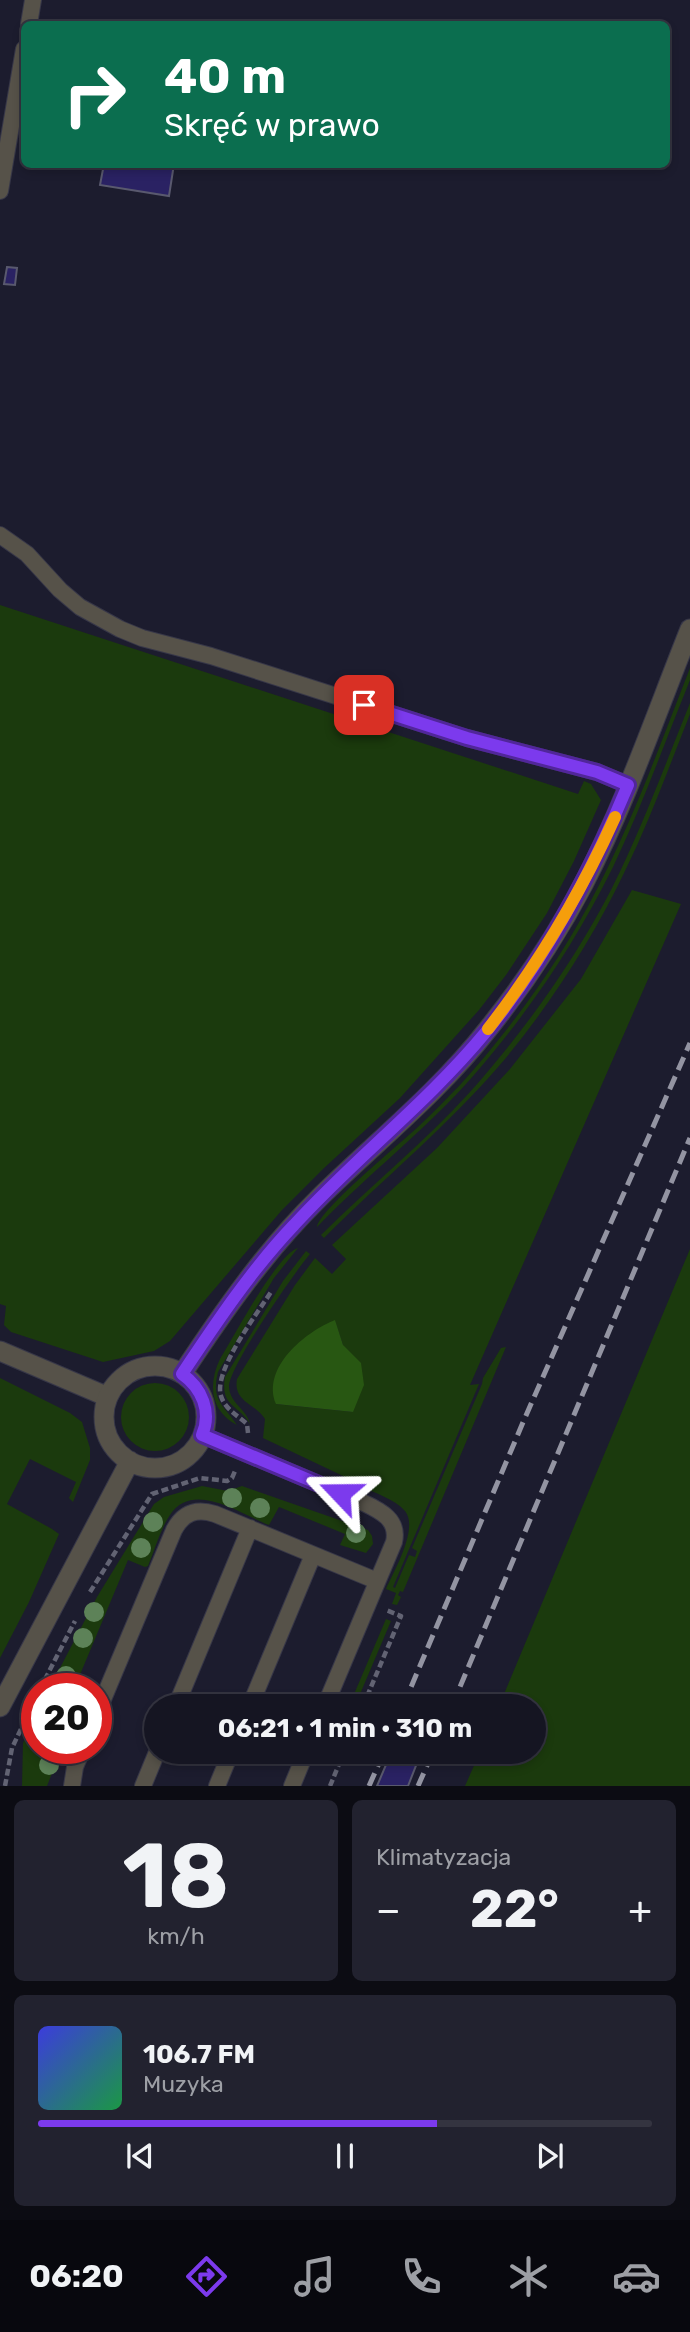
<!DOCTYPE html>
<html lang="pl">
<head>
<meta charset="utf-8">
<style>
  :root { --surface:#151522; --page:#22222f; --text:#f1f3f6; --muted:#9d9fa5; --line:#343440; --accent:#7c3aed }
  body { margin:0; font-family:Rubik,sans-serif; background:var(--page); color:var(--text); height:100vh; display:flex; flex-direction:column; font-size:26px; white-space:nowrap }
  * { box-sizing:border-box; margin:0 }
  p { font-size:23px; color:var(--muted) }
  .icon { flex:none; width:38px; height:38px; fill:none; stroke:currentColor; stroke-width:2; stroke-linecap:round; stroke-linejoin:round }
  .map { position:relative; height:1786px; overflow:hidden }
  .drawer { display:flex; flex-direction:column; gap:14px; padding:14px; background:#0c0c13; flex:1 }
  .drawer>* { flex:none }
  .guide { position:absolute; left:21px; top:21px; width:649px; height:147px; border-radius:10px; box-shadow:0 4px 10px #0003,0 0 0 2px var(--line); background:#0b6e4f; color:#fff; overflow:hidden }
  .speed { position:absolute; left:21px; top:1673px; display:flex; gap:14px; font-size:35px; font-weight:700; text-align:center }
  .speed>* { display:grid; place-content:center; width:91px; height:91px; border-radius:50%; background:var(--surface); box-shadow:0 4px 10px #0003,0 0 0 2px var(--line); line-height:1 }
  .speed .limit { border:10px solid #d22; background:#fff; color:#111 }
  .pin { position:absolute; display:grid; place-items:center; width:60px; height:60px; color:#fff; margin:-30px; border-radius:14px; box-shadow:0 4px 10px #0006 }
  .me { position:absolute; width:77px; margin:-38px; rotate:293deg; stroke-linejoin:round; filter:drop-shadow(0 0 5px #0008) }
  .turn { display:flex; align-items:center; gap:24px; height:147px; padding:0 28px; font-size:32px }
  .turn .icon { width:91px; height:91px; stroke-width:2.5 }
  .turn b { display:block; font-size:49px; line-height:60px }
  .big { font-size:52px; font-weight:700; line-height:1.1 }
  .drawer .widget { flex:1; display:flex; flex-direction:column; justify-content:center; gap:10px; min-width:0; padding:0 24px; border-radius:10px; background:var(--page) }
  .drawer .dial { align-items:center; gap:0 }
  .dial b { font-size:91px; line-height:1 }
  .song { display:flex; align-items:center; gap:21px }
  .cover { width:84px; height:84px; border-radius:10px; background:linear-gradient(135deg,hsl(240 70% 55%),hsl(140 70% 35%)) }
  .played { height:7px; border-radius:4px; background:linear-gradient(90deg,var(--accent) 65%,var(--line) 65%) }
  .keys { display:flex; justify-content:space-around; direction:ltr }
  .heat { display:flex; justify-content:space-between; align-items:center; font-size:38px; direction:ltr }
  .drawer .tiles { flex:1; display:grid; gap:14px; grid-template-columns:1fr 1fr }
  .widget:last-child { grid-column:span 2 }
  .trip { position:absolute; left:144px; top:1694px; width:402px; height:70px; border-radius:35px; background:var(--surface); box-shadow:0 4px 10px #0003,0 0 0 2px var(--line); font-weight:700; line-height:70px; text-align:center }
  .tabs { display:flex; height:112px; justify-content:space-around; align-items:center; background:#08080e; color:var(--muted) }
  .tabs .icon { width:49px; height:49px }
  .tabs .selected { color:var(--accent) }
  .tabs b { font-size:32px; color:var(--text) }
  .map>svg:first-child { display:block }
  .green { fill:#1b3a0d; fill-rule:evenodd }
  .forest { fill:#285712 }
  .building { fill:#2a2263; stroke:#59596e; stroke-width:2 }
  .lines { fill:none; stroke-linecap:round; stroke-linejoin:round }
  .service-casing { stroke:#373748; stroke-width:18 }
  .minor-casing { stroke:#373748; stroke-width:21 }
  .tertiary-casing { stroke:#373748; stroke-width:21 }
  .path { stroke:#626373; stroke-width:4.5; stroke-dasharray:7 3.5; stroke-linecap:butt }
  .service { stroke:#565249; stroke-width:16 }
  .minor { stroke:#565249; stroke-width:19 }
  .tertiary { stroke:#565249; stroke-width:19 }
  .rail { stroke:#9394a2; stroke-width:5; stroke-dasharray:14 7; stroke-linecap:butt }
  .tree { fill:#5d8258 }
  .route-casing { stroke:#51269a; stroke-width:18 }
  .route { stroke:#7c3aed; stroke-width:12 }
  .slow { stroke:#f59e0b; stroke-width:12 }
</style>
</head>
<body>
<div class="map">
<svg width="690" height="1786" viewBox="0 0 690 1786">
  <rect width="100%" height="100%" fill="#1c1c2e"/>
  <!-- green -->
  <path class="green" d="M0,605L578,794L584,781L591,784L601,800L574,861L547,913L506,975L479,1010L400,1098L323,1169L282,1210L170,1341L154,1351L103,1362L11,1332L4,1325L6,1306L0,1304Z
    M690,668V680C665,742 642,806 613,867C576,942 529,1012 474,1075C426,1130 368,1174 317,1227C319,1210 401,1143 419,1126C433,1113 446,1099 460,1085C513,1026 561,960 597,889C634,818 661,742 690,668Z
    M690,703V714C669,767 650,820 625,871C593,938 552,1002 505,1059C450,1124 384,1178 324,1238L321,1235C370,1186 424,1143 470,1092C525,1030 574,962 612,888C642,828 665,765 690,703Z
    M632,890L681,904L470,1385L479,1384L393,1587L395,1588L409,1555L415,1557L417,1551L412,1548L482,1384L483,1378L501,1348L506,1347L403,1592L400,1591L398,1595L401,1597L397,1605L392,1604L396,1593L386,1589C394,1571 419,1528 405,1511C395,1499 374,1493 361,1486L362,1485L263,1438L265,1419C255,1403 233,1402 237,1379L295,1285L315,1258L332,1274L346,1259L332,1245L437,1148L510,1069L581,979ZM335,1321L343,1345L353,1412L276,1404Z
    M298,1248L274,1278L218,1372C211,1401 223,1404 237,1425C210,1411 208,1384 220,1359C234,1337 277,1254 298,1248Z
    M690,1249V1786H465L480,1752H534V1706H499Z
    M306,1251L310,1254C294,1273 228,1368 229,1387C230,1404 247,1409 250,1424C238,1404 220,1407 225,1377L283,1281Z
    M0,1378L70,1413L82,1422L90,1448V1460L73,1502L69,1498L76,1482L30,1459L7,1504L52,1529L59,1534L29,1602L0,1658Z
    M121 1417a34 34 0 1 1 68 0a34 34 0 1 1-68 0Z
    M202,1486L228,1491L242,1486L368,1530L372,1536L373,1544L366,1553L340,1545L345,1534L279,1507L269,1525C240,1514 193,1480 170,1515C160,1530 155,1549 148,1566L145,1567L128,1560L74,1689H49L97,1597L154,1504L164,1497Z
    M386,1619L391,1621L355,1706H349Z
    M37,1714V1748H62L47,1786H22L23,1743Z"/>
  <!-- forest -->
  <path class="forest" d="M335,1320L343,1345L361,1363L364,1385L353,1412L276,1404C261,1368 305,1332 335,1320Z"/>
  <!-- building -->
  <path class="building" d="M104,164H174L169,196L100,185Z
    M7,267L17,268L15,285L4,284Z
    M391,1753L417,1763L408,1786H377Z"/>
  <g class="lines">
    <!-- service casing -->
    <g class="service-casing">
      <path id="service" d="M29,24L33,0
        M0,191L24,49
        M0,535L27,554L60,590L80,607L120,629L142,638L211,656L467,738L597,772L628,785
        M202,1435L364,1503C381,1511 399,1520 394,1542L325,1706
        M176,1706L250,1528
        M250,1706L313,1555
        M96,1716L174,1530C183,1513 196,1508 215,1514L377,1581
        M72,1786L75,1767L83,1748
        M143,1786L157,1752
        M217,1786L231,1752
        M292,1786L306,1752"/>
    </g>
    <!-- minor casing -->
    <g class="minor-casing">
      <path id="minor" d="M0,1351L108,1397"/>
    </g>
    <!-- tertiary casing -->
    <g class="tertiary-casing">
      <path id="tertiary" d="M104 1417a51 51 0 1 1 102 0a51 51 0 1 1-102 0Z
        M182,1374C223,1312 266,1250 319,1198C376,1142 438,1093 488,1029C524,984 557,935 584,883C626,802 656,714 690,629
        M0,1707L130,1461"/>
    </g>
    <!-- path -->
    <path class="path" d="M248,1433L247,1424C237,1415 225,1409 221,1396C213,1371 257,1314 271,1292
      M90,1592L152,1494L200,1478L227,1481L232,1478L235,1471
      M40,1689L75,1621
      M363,1706L401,1616L386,1610
      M5,1786L12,1748L37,1695
      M330,1786L344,1752"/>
    <!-- service -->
    <use href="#service" class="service"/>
    <!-- minor -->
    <use href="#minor" class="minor"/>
    <!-- tertiary -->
    <use href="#tertiary" class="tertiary"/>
    <!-- rail -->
    <path class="rail" d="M403,1706L524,1420L690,1043
      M452,1706L690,1138
      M369,1786L384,1752
      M418,1786L433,1752"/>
  </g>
  <!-- trees -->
  <g class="tree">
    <circle cx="232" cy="1498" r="10"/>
    <circle cx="260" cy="1508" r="10"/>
    <circle cx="153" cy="1522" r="10"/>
    <circle cx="356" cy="1533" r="10"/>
    <circle cx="141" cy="1548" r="10"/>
    <circle cx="94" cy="1612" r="10"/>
    <circle cx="83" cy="1638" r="10"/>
    <circle cx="66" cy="1676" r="10"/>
    <circle cx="49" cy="1765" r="10"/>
  </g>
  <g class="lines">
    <!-- route casing -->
    <g class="route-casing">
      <path id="route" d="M340,1493L202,1435C212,1412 202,1388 182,1374C216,1323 252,1269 294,1225C355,1158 427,1103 485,1033C546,959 591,874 628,785L597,772L467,738L364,705"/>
    </g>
    <!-- route -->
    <use href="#route" class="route"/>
    <!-- slow -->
    <path class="slow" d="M488,1029C539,963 581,893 615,817"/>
  </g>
</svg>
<div class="speed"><div class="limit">20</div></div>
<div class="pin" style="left:364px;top:705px;background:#d93025"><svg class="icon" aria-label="arrive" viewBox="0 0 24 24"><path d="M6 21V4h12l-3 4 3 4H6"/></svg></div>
<svg class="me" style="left:340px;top:1493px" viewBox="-20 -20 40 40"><path d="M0-17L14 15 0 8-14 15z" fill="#7c3aed" stroke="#fff" stroke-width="4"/></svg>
<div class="trip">06:21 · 1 min · 310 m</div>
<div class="guide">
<div class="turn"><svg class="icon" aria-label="right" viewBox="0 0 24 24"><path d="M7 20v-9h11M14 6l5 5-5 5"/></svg><div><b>40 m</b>Skręć w prawo</div></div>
</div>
</div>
<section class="drawer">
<div class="tiles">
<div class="widget dial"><b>18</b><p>km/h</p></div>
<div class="widget"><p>Klimatyzacja</p>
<div class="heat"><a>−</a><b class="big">22°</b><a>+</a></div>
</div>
<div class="widget">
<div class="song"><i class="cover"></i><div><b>106.7 FM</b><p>Muzyka</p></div></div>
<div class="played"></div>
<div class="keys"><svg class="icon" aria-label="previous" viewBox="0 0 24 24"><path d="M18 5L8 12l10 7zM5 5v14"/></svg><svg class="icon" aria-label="pause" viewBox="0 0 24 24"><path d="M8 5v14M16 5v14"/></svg><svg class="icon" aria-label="next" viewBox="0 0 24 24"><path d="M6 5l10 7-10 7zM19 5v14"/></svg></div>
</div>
</div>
</section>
<nav class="tabs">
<b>06:20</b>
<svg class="icon selected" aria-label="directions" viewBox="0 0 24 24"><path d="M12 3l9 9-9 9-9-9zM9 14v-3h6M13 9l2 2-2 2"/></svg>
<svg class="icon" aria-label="music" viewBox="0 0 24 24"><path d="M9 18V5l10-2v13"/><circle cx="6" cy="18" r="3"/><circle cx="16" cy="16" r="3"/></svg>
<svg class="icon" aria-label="phone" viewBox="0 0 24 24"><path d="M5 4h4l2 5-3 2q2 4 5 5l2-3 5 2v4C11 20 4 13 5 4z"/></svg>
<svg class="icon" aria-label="climate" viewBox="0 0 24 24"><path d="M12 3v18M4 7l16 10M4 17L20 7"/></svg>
<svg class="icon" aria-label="car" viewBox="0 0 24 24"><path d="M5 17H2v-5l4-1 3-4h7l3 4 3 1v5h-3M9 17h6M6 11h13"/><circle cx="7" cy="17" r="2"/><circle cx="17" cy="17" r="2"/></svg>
</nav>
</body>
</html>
